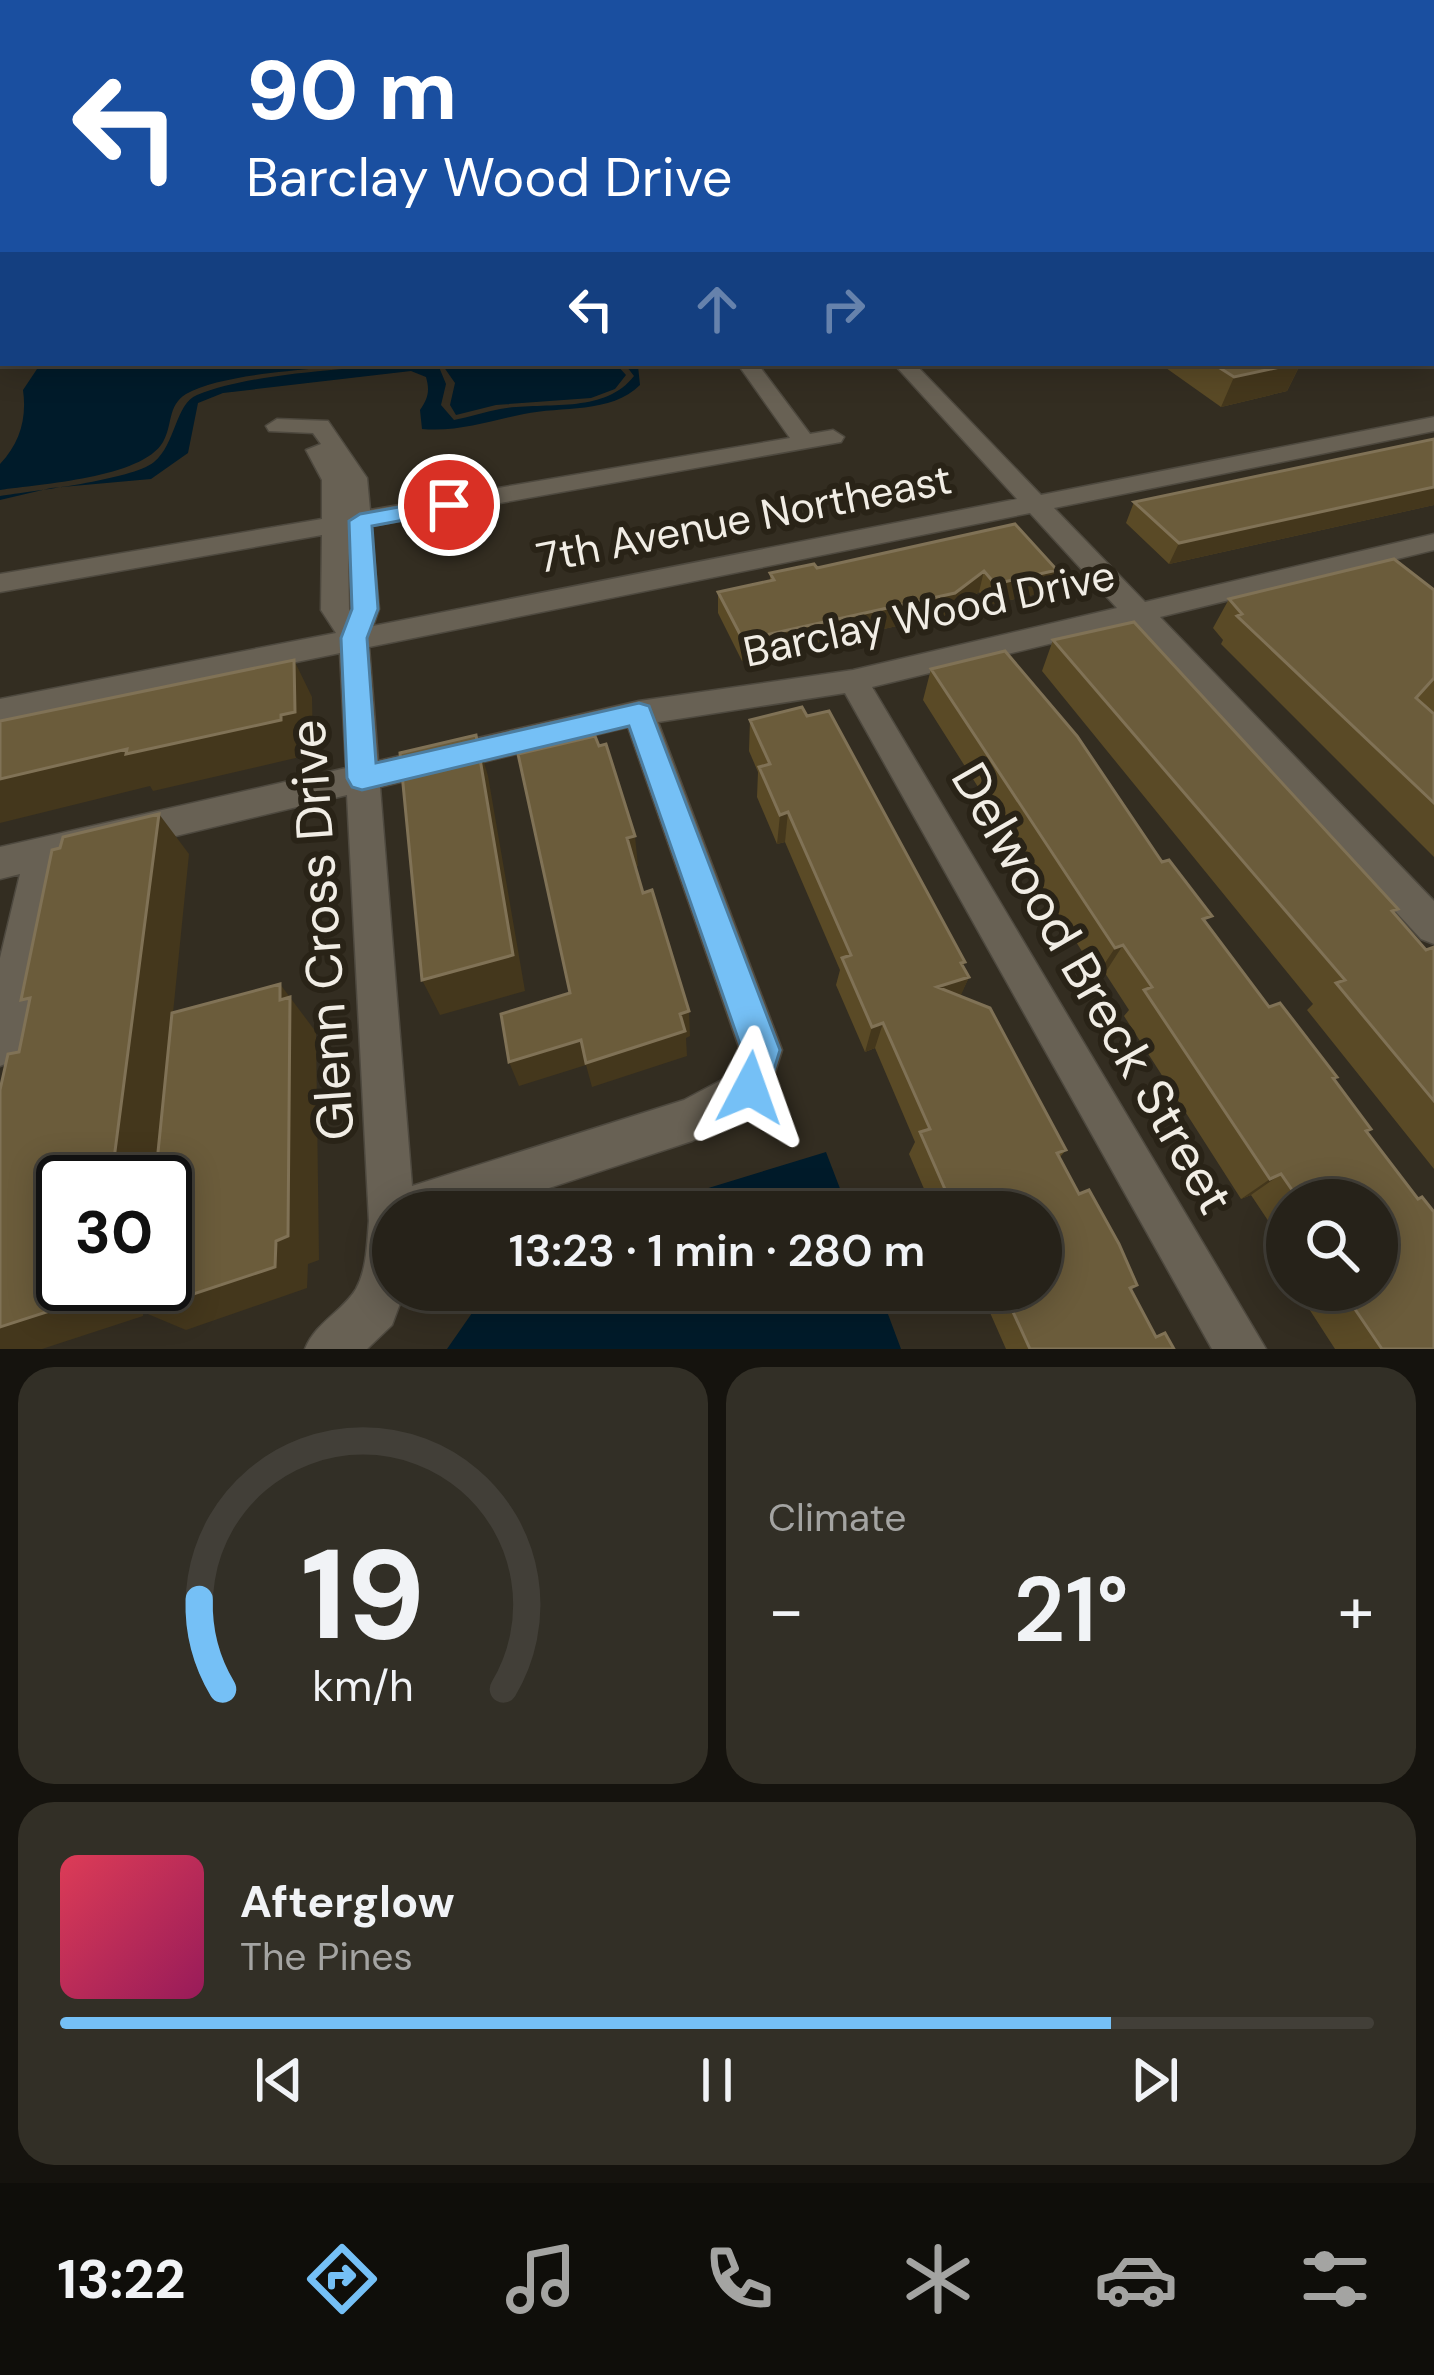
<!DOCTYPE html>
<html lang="en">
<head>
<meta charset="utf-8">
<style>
  :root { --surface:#262219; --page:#322f26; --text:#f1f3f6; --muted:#a4a4a2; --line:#423f38; --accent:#75c0f6 }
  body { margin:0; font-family:"DM Sans",sans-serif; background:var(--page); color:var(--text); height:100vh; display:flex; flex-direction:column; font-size:45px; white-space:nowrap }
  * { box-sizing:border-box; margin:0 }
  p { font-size:39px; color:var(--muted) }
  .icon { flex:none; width:66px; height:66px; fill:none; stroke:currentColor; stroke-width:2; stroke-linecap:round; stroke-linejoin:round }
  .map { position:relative; height:1349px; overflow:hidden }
  .drawer { display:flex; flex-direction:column; gap:18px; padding:18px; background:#15130e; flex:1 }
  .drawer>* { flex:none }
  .guide { position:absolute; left:0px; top:0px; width:1434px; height:366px; box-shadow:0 6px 30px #0003,0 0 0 3px var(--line); background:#1a4fa0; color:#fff; overflow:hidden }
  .tools { position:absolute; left:1266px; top:1179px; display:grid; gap:24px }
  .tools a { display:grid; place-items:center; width:132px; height:132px; border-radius:50%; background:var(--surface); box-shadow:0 6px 30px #0003,0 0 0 3px var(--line); font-size:60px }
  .speed { position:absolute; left:36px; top:1155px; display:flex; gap:24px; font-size:60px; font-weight:700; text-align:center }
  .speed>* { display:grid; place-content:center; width:156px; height:156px; border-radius:50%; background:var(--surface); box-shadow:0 6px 30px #0003,0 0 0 3px var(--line); line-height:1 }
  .speed .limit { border:6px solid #111; border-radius:18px; background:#fff; color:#111 }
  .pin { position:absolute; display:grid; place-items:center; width:102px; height:102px; color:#fff; margin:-51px; border:6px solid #fff; border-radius:50%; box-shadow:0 3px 12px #0007 }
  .me { position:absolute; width:132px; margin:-66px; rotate:4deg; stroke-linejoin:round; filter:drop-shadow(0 0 9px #0008) }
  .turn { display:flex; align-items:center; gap:42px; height:252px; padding:0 48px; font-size:54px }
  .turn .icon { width:156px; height:156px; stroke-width:2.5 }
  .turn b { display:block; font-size:84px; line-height:102px }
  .lanes { display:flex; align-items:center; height:114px; padding:0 48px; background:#0003; justify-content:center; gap:60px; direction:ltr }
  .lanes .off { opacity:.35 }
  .big { font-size:90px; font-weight:600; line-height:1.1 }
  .drawer .card { flex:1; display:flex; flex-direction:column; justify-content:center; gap:18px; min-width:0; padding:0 42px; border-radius:36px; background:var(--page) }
  .drawer .dial { align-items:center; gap:0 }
  .dial svg { height:312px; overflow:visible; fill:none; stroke:var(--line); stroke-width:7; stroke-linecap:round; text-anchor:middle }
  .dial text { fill:var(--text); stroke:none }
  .song { display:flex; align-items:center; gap:36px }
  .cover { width:144px; height:144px; border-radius:18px; background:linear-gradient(135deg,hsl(350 70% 55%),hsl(330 70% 35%)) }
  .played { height:12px; border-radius:6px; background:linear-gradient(90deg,var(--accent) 80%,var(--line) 80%) }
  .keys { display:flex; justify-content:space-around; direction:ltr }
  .heat { display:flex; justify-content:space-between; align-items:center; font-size:66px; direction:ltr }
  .drawer .tiles { flex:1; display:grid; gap:18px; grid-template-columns:1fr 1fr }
  .card:last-child { grid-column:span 2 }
  .trip { position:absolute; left:372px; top:1191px; width:690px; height:120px; border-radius:60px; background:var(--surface); box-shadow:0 6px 30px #0003,0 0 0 3px var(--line); font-weight:600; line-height:120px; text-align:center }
  .tabs { display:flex; height:192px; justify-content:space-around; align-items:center; background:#0f0e0a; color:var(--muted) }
  .tabs .icon { width:84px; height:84px }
  .tabs .on { color:var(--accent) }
  .tabs b { font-size:54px; color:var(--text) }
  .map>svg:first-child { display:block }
  .water { fill:#001b2a }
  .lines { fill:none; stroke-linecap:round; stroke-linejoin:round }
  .street-casing { stroke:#4e493f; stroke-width:3 }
  .street { fill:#686154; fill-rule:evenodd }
  .wall { fill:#5a4a26 }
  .shaded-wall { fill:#44371c }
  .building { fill:#6b5c3b; stroke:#807256; stroke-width:3 }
  .route { fill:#75c0f6; stroke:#4c7da0; stroke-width:3 }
  .labels { text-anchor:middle; stroke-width:12; stroke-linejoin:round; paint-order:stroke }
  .street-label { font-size:42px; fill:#f1ede5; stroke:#292317 }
  .near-street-label { font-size:51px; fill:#f1ede5; stroke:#292317 }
</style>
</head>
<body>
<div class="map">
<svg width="1434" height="1349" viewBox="0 0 1434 1349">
  <rect width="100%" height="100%" fill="#332d21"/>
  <!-- water -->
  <path class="water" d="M41,363H376C327,369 227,371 186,394C167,406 173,425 163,442C142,478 40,484 0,490V464C20,443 27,418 23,390Z
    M418,363L439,367L446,384L441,405L454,420C469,417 485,412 500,409C545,401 604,415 634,376L624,363L638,366L640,385C611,414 561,406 524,414C488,421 459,432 422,429L420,410C428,399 430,391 426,377L411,371L223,393L198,403L188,453L151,479L51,488L0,500V496C32,491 132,480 154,462C176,444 175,404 197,395C253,372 355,369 418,363Z
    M441,363H615L626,375L615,389L591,398L496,405L456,415L450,405L455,383Z
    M826,1152L849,1212H630Z
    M488,1290H879L901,1349H447Z"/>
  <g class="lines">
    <!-- street casing -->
    <g class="street-casing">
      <path id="street" d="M3,256V267L0,268V257Z
        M737,363H757L810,434L833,430L844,437L841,442L371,526L379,609L373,626L1017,499L893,363H914L1041,495L1434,417V431L1054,508L1145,602L1434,534V550L1160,617L1434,901V944L1421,939L1131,624L872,687L1266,1349H1212L845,693L658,722L782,1050L765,1103L692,1141L476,1212H393V1290H405L392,1325L367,1349H305C316,1322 342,1312 356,1289C367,1269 367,1243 369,1221L347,795L59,864L21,1045L15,1060L0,1066V958L20,874L0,879V847L346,768L340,653L0,723V699L336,633L321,610L322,535L0,592V574L322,519V480L306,450L321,444L313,433L269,431L266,426L277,419L328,421L367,478L370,510L790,438ZM1030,513L1117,608L853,670L639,701L378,761L369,647ZM348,553L351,609L350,611L349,609ZM628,727L740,1050L733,1074L684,1100L412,1186L380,787Z"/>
    </g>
    <!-- street -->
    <use href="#street" class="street"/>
  </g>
  <!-- wall -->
  <path class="wall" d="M1431,138H1434V319H1431Z
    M1168,363H1301L1287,391L1221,407L1166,368Z
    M1434,439V505L1169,564L1126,523L1134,502Z
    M1015,524L1050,591L989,605L979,592L950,614L742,661L718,613V592L770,581V573L817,568Z
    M1434,590V857L1221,644L1223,640L1213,628L1229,599Z
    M1053,640L1394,913L1426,950L1434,947V1169L1307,1010L1313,1004L1042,671Z
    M931,669L1162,862L1269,1007L1333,1079L1367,1131L1434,1349H1335L1302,1298L1312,1293L1310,1290H1377V1200H1287V1249L1251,1195L1241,1199L1124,1016L1129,1010L1105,973L1097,975L923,700Z
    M750,720L963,967L969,977L960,996L1066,1150L1060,1157L1079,1194L1137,1285L1131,1290L1156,1337L1174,1349H1006L980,1290H1041V1212H934L909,1154L915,1142L875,1048L865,1052L836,985L840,970L785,842L777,844L757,797L758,772L749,751Z"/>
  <!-- shaded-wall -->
  <path class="shaded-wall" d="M1301,363L1287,391L1221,407L1234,377Z
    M1434,487V505L1169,564L1179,543Z
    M1057,570L1050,591L989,605L995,584Z
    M984,571L979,592L950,614L742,661L743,640Z
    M294,660L312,697L313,749L300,752V757L153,791L150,786L0,823V779L281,715Z
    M476,735L488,776L525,991L440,1015L422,980Z
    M788,812L785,842L777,844L780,815Z
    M159,814L189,854L156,1182H111Z
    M635,836L638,866L630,868L627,838Z
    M1123,945L1105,973L1097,975L1115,948Z
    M965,962L958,980L969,977L957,1004L937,987L961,963Z
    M280,984L316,1032L319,1260L308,1264L307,1288L186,1330L143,1312V1316L42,1349H0V1325L98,1284H146L280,1000Z
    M689,1011L690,1036L686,1038L687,1056L592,1087L586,1065L519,1086L509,1062Z
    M883,1023L875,1048L865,1052L872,1027Z
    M1281,1174L1251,1195L1241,1199L1270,1179Z"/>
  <!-- building -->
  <path class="building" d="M1431,138H1434V300L1431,299Z
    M1212,363H1298L1234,377Z
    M1434,439V487L1179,543L1134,502Z
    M1015,524L1057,570L995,584L984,571L955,593L743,640L718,592L774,580L770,573L814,564L817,568Z
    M1394,559L1434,590V678L1416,698L1434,714V803L1237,616L1242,614L1229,599Z
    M1134,622L1398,909L1392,911L1426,950L1434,947V1101L1336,983L1345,980L1053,640Z
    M1005,651L1077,736L1162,862L1169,860L1212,916L1203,919L1269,1007L1280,1003L1337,1077L1333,1078L1371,1129L1366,1131L1418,1199L1422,1197L1434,1212V1349H1382L1342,1290H1377V1200H1299L1281,1174L1270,1179L1144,990L1152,987L1123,945L1115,948L931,669Z
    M294,660L295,712L281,715V720L126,754L127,749L0,779V721Z
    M802,707L807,716L829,711L965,962L961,963L969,977L937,987L990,1008L1066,1150L1057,1153L1079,1194L1089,1190L1119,1244L1137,1285L1130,1288L1156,1337L1165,1333L1174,1349H1030L1003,1290H1041V1212H955L920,1132L930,1129L883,1023L872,1027L842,958L851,955L788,812L780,815L759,767L770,764L750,720Z
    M476,735L513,955L422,980L400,753Z
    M595,736L599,746L606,744L635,836L627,838L643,893L652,890L689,1011L680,1014L685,1031L586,1063L581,1040L509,1062L501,1014L570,993L518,754Z
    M159,814L111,1182H63V1284H98L96,1296L0,1327V1090L8,1054L19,1052L30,998L21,1000L52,850L60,848L63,837Z
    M280,984V1000L290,997L288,1236L276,1241L275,1267L142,1311L145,1284H165V1182H155L172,1013Z"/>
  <!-- sky -->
  <linearGradient id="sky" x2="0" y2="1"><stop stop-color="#1c1912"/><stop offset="0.42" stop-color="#4a4c4e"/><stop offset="1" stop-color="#4a4c4e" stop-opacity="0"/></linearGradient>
  <rect width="1434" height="326" fill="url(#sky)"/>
  <!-- route -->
  <path class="route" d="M449,498L457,500V510L372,526L378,609L367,638L376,763L639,703L649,706L780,1050L764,1102L750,1107L736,1102L731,1088L742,1050L629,726L362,790L352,787L347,778L341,638L352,609L349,521L360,514Z"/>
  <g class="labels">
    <!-- street labels -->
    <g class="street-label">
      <text transform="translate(744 518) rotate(-11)" y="15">7th Avenue Northeast</text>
      <text transform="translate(929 613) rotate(-12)" y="15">Barclay Wood Drive</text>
    </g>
    <!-- near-street labels -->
    <g class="near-street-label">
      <text transform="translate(321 930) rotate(-94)" y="18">Glenn Cross Drive</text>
      <text transform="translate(1093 988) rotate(60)" y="18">Delwood Breck Street</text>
    </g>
  </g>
</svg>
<div class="tools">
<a><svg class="icon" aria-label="search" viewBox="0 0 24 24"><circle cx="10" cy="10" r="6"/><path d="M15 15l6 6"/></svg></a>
</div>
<div class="speed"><div class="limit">30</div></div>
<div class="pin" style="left:449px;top:505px;background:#d93025"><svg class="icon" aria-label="arrive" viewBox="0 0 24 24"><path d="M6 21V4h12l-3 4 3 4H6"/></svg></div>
<svg class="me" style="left:750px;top:1088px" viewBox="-20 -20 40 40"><path d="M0-17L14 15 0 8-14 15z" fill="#75c0f6" stroke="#fff" stroke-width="4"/></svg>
<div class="trip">13:23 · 1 min · 280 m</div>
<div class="guide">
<div class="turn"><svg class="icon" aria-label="left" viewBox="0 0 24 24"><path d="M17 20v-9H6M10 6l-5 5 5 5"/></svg><div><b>90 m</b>Barclay Wood Drive</div></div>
<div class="lanes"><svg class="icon" aria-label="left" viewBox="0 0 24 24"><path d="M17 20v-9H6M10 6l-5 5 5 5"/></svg><svg class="icon off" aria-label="ahead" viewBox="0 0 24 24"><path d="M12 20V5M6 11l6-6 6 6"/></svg><svg class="icon off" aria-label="right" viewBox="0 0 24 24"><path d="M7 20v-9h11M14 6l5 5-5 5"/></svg></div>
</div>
</div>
<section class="drawer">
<div class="tiles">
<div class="card dial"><svg viewBox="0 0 100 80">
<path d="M14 69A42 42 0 1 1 86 69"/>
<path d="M14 69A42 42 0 0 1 8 46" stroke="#75c0f6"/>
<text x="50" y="56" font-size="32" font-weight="700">19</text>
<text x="50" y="72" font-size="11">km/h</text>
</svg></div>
<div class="card"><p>Climate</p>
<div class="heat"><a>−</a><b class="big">21°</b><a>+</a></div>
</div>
<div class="card">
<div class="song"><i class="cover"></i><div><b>Afterglow</b><p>The Pines</p></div></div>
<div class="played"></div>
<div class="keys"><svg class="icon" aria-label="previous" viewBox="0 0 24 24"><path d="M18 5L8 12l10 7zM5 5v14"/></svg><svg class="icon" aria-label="pause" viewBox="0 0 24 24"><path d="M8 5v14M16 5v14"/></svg><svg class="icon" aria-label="next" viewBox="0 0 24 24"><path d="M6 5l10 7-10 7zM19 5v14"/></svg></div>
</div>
</div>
</section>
<nav class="tabs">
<b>13:22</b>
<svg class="icon on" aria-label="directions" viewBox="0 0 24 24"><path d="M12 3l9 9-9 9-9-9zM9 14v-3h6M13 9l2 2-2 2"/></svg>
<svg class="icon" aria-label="music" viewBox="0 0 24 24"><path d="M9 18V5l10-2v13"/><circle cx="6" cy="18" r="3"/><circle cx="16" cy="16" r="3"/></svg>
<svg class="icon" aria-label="phone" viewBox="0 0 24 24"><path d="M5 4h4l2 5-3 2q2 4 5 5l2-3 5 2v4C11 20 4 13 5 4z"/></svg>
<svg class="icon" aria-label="climate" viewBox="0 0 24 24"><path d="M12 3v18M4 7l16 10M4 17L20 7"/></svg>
<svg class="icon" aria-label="car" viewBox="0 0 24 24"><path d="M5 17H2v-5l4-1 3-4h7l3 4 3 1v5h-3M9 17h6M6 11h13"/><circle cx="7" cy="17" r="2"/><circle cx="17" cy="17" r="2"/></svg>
<svg class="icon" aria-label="filters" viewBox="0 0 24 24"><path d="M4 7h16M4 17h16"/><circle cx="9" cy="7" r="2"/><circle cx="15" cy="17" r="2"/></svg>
</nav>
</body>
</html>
